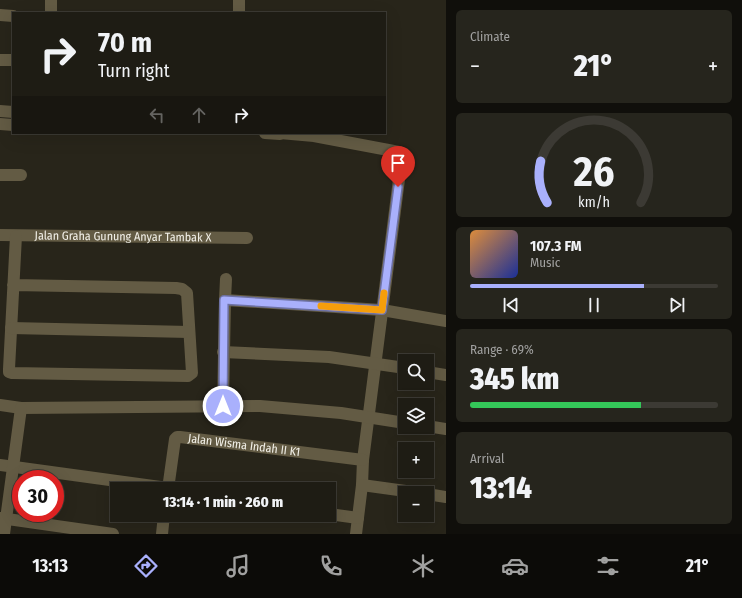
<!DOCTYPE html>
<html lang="en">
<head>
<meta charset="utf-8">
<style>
  :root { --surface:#1e1c14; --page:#26251d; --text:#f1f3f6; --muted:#a1a1a0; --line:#3c3a34; --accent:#a9b0fc }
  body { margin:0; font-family:"Fira Sans Condensed",sans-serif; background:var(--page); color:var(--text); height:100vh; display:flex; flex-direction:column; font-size:15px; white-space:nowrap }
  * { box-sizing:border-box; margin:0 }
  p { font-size:13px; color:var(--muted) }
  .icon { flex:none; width:22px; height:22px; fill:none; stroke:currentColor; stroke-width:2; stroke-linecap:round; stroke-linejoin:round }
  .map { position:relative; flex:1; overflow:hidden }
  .drawer { display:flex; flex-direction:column; gap:10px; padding:10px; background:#100f0b; width:296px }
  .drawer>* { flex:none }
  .hud { position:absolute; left:12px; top:12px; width:374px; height:122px; border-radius:0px; box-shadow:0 4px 16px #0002,0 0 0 1px var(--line); background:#1e1c14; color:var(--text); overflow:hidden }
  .buttons { position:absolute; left:398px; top:354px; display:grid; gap:8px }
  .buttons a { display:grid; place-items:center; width:36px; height:36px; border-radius:0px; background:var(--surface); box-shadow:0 4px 16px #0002,0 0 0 1px var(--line); font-size:20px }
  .speed { position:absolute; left:12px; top:470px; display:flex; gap:8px; font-size:20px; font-weight:700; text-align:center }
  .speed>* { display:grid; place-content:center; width:52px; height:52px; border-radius:50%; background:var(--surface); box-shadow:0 4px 16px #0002,0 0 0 1px var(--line); line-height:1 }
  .speed .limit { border:6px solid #d22; background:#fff; color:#111 }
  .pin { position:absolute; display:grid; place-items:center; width:34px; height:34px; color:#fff; margin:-41px -17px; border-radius:50% 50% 50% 0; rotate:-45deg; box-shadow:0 0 4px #0007 }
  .pin .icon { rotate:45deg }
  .me { position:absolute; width:44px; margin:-22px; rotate:0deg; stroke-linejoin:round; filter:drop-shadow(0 0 3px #0008) }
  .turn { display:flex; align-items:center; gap:14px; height:84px; padding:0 20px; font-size:18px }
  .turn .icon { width:52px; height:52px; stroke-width:2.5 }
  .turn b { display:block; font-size:28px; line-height:34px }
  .lanes { display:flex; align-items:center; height:38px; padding:0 20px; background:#0003; justify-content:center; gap:20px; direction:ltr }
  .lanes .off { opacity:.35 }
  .big { font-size:30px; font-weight:800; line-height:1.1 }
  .drawer .widget { flex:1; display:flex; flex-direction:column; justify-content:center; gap:6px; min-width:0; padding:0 14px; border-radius:6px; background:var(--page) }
  .drawer .dial { align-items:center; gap:0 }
  .dial svg { height:104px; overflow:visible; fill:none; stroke:var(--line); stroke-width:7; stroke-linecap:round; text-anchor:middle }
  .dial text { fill:var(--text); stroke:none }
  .song { display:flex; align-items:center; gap:12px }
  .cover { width:48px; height:48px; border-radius:6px; background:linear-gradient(135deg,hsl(30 70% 55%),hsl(230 70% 35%)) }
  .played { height:4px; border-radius:2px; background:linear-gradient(90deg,var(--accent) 70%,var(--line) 70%) }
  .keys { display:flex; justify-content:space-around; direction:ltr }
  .heat { display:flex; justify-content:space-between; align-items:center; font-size:22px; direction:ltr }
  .charge { height:6px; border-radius:3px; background:linear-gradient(90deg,#34c759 69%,var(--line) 0) }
  .trip { position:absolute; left:110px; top:482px; width:226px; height:40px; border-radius:0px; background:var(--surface); box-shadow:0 4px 16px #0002,0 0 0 1px var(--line); font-weight:800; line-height:40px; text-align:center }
  .tab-bar { display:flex; height:64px; justify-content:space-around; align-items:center; background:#0c0b08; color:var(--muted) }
  .tab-bar .icon { width:28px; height:28px }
  .tab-bar .current { color:var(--accent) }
  .tab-bar b { font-size:18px; color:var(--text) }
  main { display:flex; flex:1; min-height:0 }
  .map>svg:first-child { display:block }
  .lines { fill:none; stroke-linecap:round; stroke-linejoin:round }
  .minor { stroke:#635b44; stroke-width:12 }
  .route-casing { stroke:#6e72a4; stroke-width:10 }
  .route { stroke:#a9b0fc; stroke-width:7 }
  .slow { stroke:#f59e0b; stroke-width:7 }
  .labels { text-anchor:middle; stroke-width:4; stroke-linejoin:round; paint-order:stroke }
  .street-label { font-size:12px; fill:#f2f0e8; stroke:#28251a }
</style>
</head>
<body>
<main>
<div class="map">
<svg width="446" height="534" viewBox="0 0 446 534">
  <rect width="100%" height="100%" fill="#28251a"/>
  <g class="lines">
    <!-- minor -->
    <g class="minor">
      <path d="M51,13V0"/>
      <path d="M239,13V0"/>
      <path d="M0,15L13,16"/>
      <path d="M0,60H13"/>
      <path d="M0,111L13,112"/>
      <path d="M0,124L13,125"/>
      <path d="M265,133L280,134"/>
      <path d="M280,133L314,136L399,152L402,156L363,460L362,485L356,534"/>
      <path d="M0,175H21"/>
      <path id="s1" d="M0,235L247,238"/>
      <path d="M13,285L176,288L182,289L187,293L192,373L188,376L12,373L9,372V369L16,236"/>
      <path d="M225,300L226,279"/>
      <path d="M11,328L189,332"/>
      <path d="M223,352L329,357L405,368"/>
      <path d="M427,372L446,375"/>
      <path d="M0,405L21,408L260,406L341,413L405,423"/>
      <path d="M223,406L225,300L382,310L446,321"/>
      <path d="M427,426L446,429"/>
      <path d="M0,465L175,489"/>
      <path d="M362,485L420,493"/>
      <path id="s2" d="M168,489L175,439L177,437H180L363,460"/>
      <path d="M427,494L446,497"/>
      <path d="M329,514L358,518"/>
      <path d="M0,518L113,534"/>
      <path d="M4,534L21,408"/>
      <path d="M162,534L164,515"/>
    </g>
  </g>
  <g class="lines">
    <!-- route casing -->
    <g class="route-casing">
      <path id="route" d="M223,406L224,300L382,310L398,187"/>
    </g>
    <!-- route -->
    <use href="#route" class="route"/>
    <!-- slow -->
    <path class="slow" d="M321,306L382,310L384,293"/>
  </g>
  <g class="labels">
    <!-- street labels -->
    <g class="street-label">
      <text dy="4" stroke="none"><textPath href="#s1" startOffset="123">Jalan Graha Gunung Anyar Tambak X</textPath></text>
      <text dy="4" stroke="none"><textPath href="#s2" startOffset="121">Jalan Wisma Indah II K1</textPath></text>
    </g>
  </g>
</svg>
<div class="buttons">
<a><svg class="icon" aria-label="search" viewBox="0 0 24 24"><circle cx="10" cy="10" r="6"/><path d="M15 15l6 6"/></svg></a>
<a><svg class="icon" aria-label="layers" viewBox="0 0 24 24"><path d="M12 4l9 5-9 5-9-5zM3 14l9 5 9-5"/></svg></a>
<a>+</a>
<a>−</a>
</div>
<div class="speed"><div class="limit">30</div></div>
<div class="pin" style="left:398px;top:187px;background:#d93025"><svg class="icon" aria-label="arrive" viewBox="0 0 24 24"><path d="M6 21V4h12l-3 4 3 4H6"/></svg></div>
<svg class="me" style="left:223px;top:406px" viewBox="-20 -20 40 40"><circle r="17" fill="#a9b0fc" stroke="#fff" stroke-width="3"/><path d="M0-11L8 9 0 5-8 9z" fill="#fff"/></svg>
<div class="trip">13:14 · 1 min · 260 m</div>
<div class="hud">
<div class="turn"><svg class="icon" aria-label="right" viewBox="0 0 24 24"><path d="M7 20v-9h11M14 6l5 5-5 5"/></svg><div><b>70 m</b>Turn right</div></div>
<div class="lanes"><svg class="icon off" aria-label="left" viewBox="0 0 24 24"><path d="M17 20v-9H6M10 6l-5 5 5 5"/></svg><svg class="icon off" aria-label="ahead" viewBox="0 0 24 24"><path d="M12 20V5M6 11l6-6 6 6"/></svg><svg class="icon" aria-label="right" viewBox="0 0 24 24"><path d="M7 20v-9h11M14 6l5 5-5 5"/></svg></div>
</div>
</div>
<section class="drawer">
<div class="widget"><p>Climate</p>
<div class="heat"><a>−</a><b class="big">21°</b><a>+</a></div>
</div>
<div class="widget dial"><svg viewBox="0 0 100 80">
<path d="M14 69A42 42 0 1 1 86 69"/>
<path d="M14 69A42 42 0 0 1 9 37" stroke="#a9b0fc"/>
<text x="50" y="56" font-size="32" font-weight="700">26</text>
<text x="50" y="72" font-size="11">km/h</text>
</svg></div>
<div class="widget">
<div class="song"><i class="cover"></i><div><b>107.3 FM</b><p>Music</p></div></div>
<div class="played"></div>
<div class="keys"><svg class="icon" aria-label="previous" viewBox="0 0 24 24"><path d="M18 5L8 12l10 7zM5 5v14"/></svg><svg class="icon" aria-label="pause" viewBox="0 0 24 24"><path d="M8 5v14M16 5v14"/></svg><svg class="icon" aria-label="next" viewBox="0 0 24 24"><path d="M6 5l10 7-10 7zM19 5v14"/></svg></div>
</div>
<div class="widget"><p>Range · 69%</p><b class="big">345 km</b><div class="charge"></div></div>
<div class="widget"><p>Arrival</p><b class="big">13:14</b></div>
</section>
</main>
<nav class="tab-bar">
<b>13:13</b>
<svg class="icon current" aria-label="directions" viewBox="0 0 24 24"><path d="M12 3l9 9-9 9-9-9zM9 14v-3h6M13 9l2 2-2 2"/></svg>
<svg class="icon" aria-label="music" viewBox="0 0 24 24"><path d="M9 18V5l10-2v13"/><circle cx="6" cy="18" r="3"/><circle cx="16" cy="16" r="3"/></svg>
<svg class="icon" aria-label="phone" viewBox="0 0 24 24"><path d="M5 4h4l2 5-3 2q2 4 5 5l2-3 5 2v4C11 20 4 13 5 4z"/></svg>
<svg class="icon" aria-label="climate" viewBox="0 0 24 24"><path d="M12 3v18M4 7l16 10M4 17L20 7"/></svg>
<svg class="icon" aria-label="car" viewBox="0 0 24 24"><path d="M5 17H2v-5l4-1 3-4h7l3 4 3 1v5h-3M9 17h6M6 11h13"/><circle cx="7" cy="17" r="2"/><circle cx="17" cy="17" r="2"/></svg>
<svg class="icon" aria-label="filters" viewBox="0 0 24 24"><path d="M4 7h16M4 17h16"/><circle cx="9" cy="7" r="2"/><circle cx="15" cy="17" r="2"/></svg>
<b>21°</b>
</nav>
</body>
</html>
